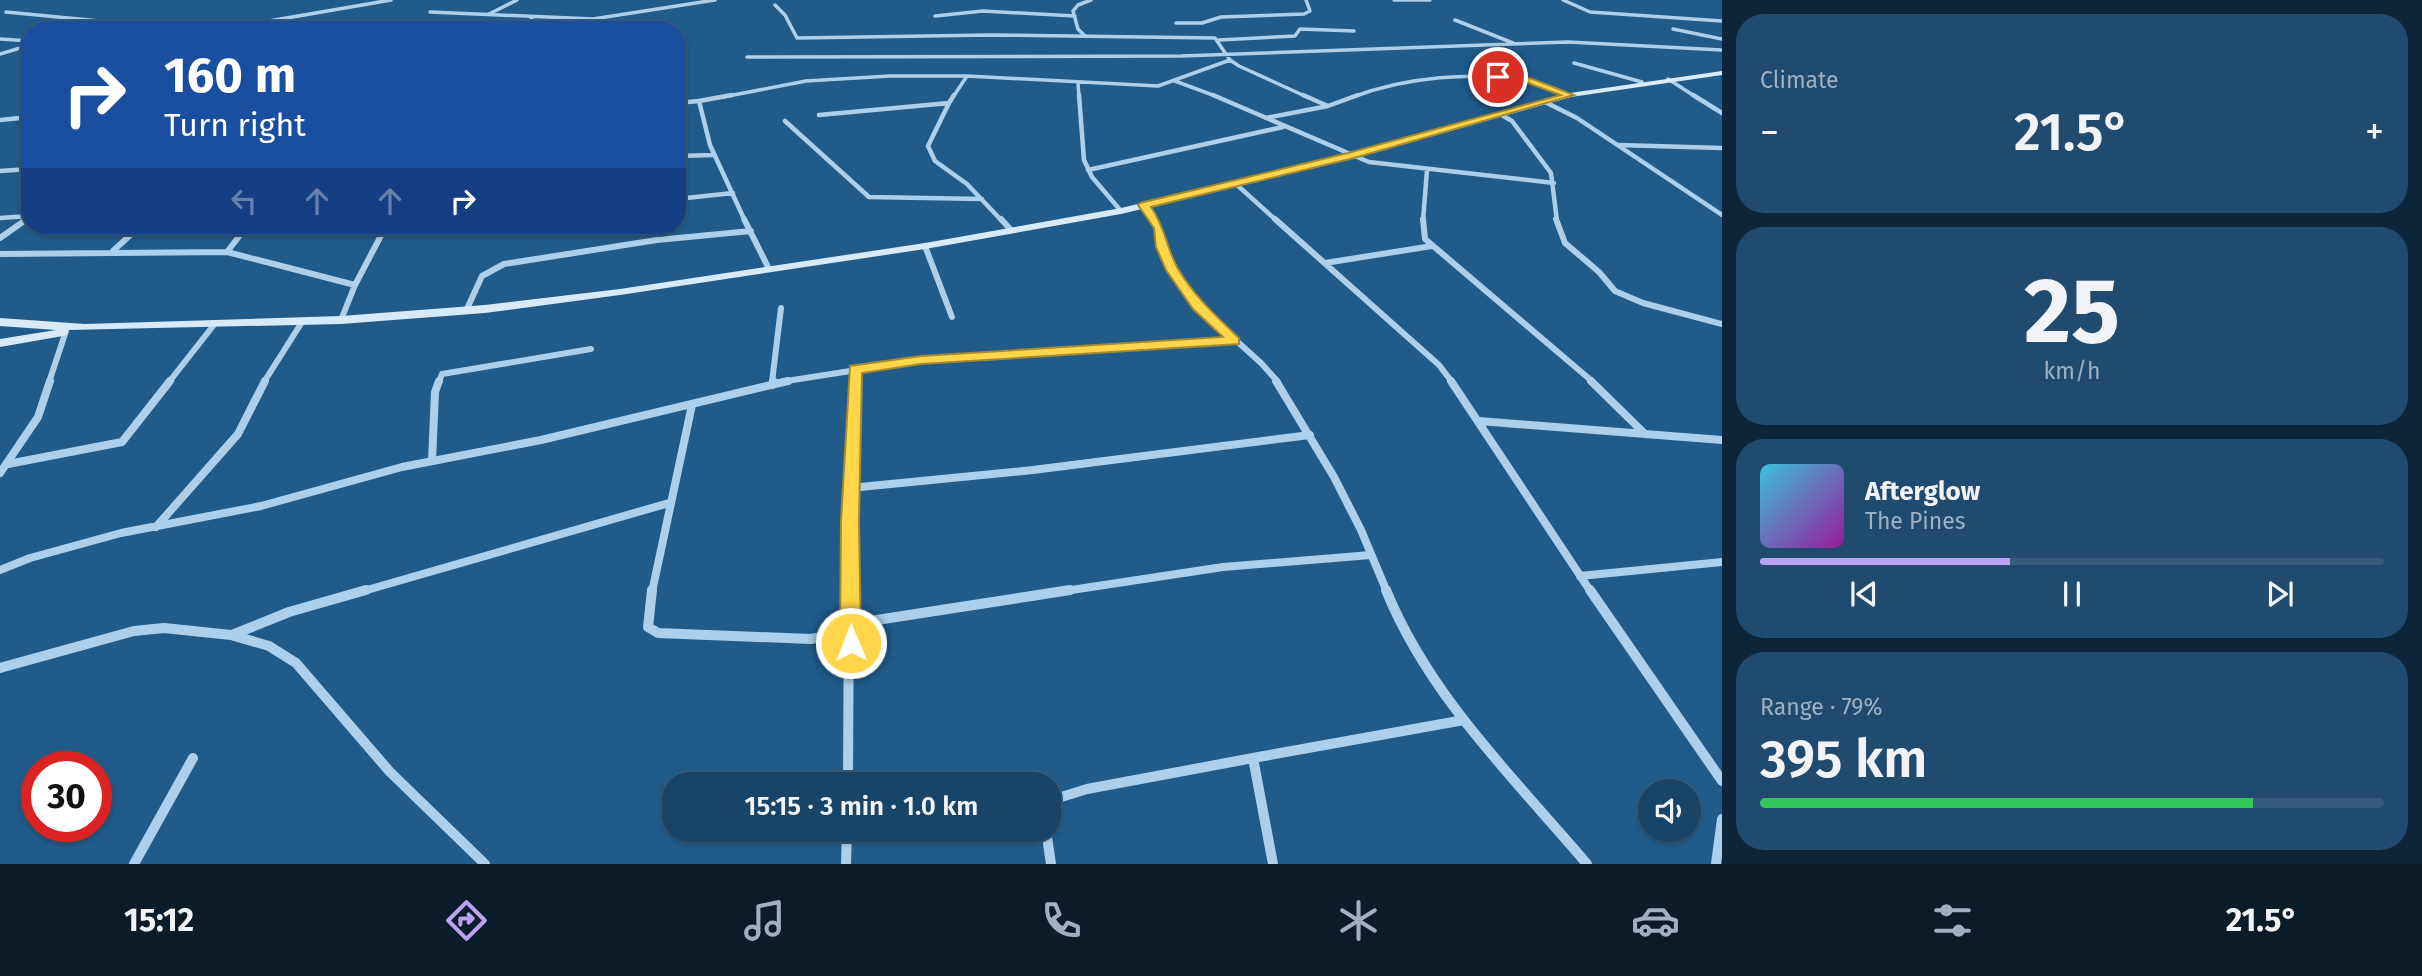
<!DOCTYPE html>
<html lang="en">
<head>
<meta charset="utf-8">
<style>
  :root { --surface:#184468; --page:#214b6e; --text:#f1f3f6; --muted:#9fb0c0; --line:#365c7c; --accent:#bca0f2 }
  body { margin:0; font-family:"Fira Sans",sans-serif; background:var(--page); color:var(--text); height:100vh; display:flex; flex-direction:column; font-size:26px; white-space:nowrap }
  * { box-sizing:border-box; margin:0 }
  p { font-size:23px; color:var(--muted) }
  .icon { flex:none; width:38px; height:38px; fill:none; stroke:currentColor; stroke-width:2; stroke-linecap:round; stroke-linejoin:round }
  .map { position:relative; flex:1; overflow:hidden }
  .sheet { display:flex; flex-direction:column; gap:14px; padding:14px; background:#0d2539; width:700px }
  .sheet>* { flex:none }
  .top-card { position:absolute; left:21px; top:21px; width:665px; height:214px; border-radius:28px; box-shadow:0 2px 5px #0004,0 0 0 2px var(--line); background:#1a4fa0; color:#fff; overflow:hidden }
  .controls { position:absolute; left:1638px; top:779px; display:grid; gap:14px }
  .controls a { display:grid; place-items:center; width:63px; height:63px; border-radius:50%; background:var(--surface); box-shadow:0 2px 5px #0004,0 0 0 2px var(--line); font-size:35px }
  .speed { position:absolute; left:21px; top:751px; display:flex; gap:14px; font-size:35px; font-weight:700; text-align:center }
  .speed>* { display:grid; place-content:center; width:91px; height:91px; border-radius:50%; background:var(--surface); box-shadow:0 2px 5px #0004,0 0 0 2px var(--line); line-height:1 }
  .speed .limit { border:10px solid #d22; background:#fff; color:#111 }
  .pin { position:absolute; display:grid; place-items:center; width:60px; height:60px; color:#fff; margin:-30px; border:4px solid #fff; border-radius:50%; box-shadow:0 2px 7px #0007 }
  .me { position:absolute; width:77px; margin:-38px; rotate:359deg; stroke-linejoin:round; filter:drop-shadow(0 0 5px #0008) }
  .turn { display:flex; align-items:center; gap:24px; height:147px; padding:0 28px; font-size:32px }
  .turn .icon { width:91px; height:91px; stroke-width:2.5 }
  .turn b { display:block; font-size:49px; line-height:60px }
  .lanes { display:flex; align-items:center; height:66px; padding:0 28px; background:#0003; justify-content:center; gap:35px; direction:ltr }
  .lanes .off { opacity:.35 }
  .big { font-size:52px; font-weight:600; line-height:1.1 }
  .sheet .widget { flex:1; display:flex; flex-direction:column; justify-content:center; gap:10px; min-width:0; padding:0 24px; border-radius:28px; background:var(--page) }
  .sheet .dial { align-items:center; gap:0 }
  .dial b { font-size:91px; line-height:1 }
  .song { display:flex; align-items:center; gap:21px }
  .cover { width:84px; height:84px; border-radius:10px; background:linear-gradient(135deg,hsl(190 70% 55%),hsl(300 70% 35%)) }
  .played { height:7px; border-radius:4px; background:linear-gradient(90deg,var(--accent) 40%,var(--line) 40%) }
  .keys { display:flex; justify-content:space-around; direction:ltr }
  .heat { display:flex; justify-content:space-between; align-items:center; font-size:38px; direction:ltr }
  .charge { height:10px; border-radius:5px; background:linear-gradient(90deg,#34c759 79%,var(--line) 0) }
  .trip { position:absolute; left:662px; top:772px; width:399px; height:70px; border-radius:28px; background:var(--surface); box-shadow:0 2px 5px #0004,0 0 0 2px var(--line); font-weight:600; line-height:70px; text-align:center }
  .tab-bar { display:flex; height:112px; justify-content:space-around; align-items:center; background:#0a1b2a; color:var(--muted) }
  .tab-bar .icon { width:49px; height:49px }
  .tab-bar .selected { color:var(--accent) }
  .tab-bar b { font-size:32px; color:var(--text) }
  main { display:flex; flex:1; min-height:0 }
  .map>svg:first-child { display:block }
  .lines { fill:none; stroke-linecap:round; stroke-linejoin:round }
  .street-far4 { stroke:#acd0eb; stroke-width:3.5 }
  .street-far3 { stroke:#acd0eb; stroke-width:4.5 }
  .street-far2 { stroke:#acd0eb; stroke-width:6 }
  .street-far1 { stroke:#acd0eb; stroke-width:8 }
  .street { stroke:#acd0eb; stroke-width:10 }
  .secondary { fill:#d8eaf8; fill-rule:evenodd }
  .route { fill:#ffd54a; stroke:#a68a30; stroke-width:2 }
</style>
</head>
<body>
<main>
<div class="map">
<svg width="1722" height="864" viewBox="0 0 1722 864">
  <rect width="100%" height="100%" fill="#205b8a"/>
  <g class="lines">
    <!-- street-far4 -->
    <path class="street-far4" d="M1394,0H1430
      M1563,0L1590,12L1722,21
      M775,5L785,15L797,38L990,35L1215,38L1230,60L1239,66L1307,97
      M6,12L110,22L81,30
      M430,12L593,19L715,0
      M489,14L517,0
      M935,16L983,11L1075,16
      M1455,20L1513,43
      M278,22L303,24L314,30
      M1176,23H1202L1221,17L1304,14L1310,11L1306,0
      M1673,29L1722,39
      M217,30L391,0
      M522,30L532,18
      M1085,36L1078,29L1073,11L1078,5L1091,0
      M0,39L30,41
      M1219,40L1295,36L1300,29L1354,31
      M0,54L30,45
      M747,57L1181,56L1568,42L1722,50
      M1574,63L1642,82
      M1504,66L1526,79
      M1668,79L1696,97
      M1175,81L1218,97
      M1078,83L1079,97
      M723,97L806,81L890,76H967L1158,86L1230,60
      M953,97L967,76
      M1353,97C1405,77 1474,71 1529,81C1543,83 1557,90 1570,95"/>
    <!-- street-far3 -->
    <path class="street-far3" d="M732,95L699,101L710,145L745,221
      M1079,95L1084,160L1092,177L1121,211
      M1213,95L1369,162L1554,183
      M1693,95L1722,113
      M1545,102L1577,118L1722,215
      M677,103L699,101
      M949,103L928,146L935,161L967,184L1002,221
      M1328,106L1358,95
      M1500,114L1512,121L1551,173L1557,221
      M819,115L949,103L954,95
      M1266,118L1328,106L1303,95
      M0,120L30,117
      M785,121L869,197L982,199
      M1618,145L1722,148
      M677,156L713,155
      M1088,170L1283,127
      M0,171L30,169
      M1236,184L1277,221
      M677,199L733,193
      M1144,205L1154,221
      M0,218L29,216
      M24,221L30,217
      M1423,221L1427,170"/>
    <!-- street-far2 -->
    <path class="street-far2" d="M744,219L769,269
      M1001,219L1011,230
      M1153,219L1159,228L1166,259L1198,306L1261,363L1278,382
      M1275,219L1439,365L1452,382
      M1423,219L1425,239L1593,382
      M1556,219L1565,243L1599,272L1615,291L1643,303L1722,324
      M385,229L411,226
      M0,238L27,219
      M925,246L952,317
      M113,251L140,226
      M227,252L247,226
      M0,254L227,252L355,285
      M1325,263L1432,246
      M466,311L482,276L504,264L657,240L751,231
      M341,320L355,285L386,226
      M49,382L66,331
      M169,382L213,326
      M264,382L302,322
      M439,382L442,374L591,349
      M772,382L781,308
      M780,382L921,360L1234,341
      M855,382V369"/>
    <!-- street-far1 -->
    <path class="street-far1" d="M1276,381L1334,477L1361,530L1387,592
      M1451,381L1591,592
      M1591,381L1645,434
      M772,385L773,381
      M1479,421L1722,440
      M432,461L435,392L439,381
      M8,464L122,442L170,381
      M0,473L38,417L50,381
      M850,488L1033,470L1310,435
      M156,527L238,434L265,381
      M0,570L30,558L121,533L261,506L402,467L541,440L788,381
      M1580,576L1722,562
      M360,592L669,503
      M652,592L692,405
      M849,592L855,381
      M1058,592L1223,567L1371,555"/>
    <!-- street -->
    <path class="street" d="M652,590L648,627L658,633L811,639L831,635L851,624L1070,590
      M1386,590C1429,696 1514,778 1587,864
      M1590,590L1722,781
      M232,635L289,612L366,590
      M0,668L134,631L164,628L231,635L269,646L296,663L390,772L485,864
      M848,784L849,590
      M1048,809L1058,798L1087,789L1253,758
      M1046,830L1051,864
      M134,864L193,758
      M846,864L847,830
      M1273,864L1253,758L1464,720
      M1716,864L1722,819"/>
    <!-- secondary -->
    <path class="secondary" d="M1722,71V75L1571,97L1354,158L1121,214L925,249L620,295L485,313L341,324L68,330L67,335L63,336L0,347V339L56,330L0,326V318L85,324L341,316L485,305L620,289L925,243L1121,208L1349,154L1570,93Z"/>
  </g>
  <!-- route -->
  <path class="route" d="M1495,76L1530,78L1574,95L1354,158L1151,207C1166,229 1165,244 1177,267C1193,295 1216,316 1239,338V344L921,364L862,373L859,521L861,643L858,649H843L840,643L841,521L850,366L921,356L1223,337L1193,309L1166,270L1156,247L1154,228L1138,205L1140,203L1348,153L1561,95L1528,83L1495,79Z"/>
</svg>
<div class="controls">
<a><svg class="icon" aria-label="sound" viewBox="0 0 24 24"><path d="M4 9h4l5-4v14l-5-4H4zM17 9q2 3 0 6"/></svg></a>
</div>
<div class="speed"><div class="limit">30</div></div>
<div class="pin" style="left:1498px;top:77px;background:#d93025"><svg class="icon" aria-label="arrive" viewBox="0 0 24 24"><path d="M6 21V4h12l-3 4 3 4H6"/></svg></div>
<svg class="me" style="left:851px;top:643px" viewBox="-20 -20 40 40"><circle r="17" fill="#ffd54a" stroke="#fff" stroke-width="3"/><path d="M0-11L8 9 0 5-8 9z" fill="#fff"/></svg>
<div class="trip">15:15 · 3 min · 1.0 km</div>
<div class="top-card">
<div class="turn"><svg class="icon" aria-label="right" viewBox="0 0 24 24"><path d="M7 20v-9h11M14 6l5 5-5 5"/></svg><div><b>160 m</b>Turn right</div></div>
<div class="lanes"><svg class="icon off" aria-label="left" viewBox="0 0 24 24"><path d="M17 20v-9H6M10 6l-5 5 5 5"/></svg><svg class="icon off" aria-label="ahead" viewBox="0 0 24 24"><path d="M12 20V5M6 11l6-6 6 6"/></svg><svg class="icon off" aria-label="ahead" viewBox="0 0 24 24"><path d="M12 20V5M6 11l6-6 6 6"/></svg><svg class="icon" aria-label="right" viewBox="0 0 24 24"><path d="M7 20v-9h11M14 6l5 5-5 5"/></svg></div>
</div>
</div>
<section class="sheet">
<div class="widget"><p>Climate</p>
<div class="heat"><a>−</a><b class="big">21.5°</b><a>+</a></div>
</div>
<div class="widget dial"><b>25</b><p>km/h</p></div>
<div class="widget">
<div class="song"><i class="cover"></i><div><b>Afterglow</b><p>The Pines</p></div></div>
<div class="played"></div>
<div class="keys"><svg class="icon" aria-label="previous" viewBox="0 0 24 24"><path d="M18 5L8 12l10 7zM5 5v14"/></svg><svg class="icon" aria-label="pause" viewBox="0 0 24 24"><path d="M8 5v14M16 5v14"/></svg><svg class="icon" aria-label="next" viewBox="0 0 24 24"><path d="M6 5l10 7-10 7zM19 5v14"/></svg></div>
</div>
<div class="widget"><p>Range · 79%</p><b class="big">395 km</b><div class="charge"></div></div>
</section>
</main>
<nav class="tab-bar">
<b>15:12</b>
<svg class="icon selected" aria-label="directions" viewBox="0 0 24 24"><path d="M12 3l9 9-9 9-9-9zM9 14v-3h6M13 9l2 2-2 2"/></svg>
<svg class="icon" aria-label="music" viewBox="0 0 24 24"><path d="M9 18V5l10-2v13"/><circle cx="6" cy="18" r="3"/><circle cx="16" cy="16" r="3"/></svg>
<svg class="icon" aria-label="phone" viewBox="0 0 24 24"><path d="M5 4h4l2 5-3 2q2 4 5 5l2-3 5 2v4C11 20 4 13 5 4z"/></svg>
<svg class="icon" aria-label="climate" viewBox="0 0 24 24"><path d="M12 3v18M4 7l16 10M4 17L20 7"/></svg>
<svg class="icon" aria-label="car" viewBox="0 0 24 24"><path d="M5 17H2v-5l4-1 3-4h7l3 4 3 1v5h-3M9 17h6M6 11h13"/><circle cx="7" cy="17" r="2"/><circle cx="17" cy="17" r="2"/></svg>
<svg class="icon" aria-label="filters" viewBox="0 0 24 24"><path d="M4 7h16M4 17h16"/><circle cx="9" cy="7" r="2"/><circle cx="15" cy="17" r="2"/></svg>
<b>21.5°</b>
</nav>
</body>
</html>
